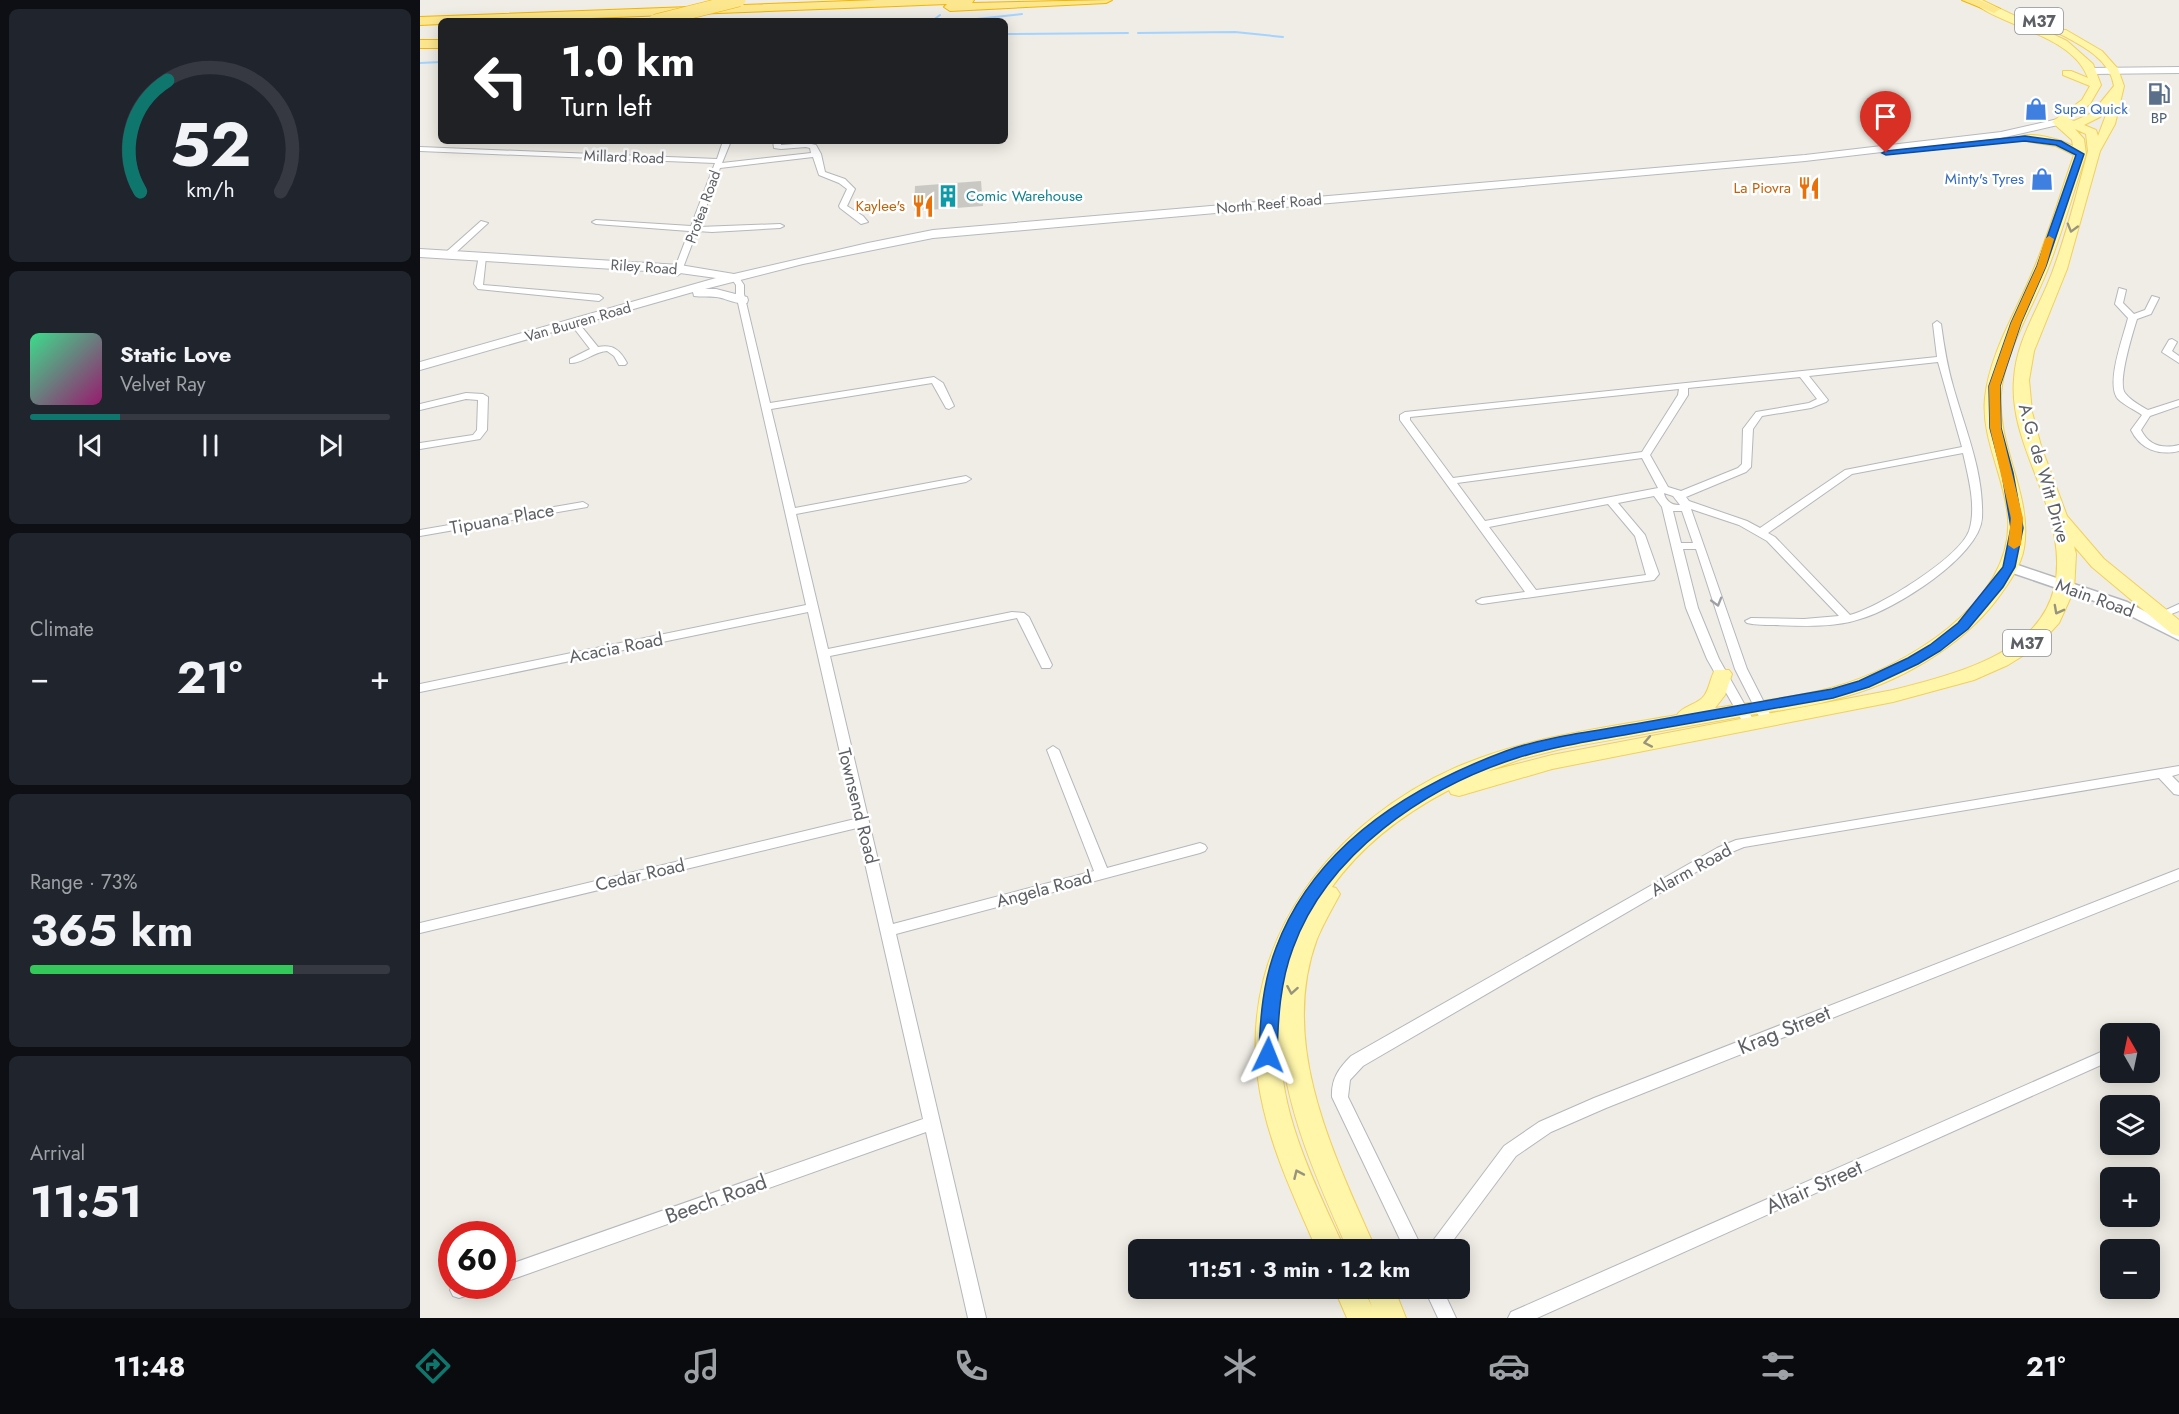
<!DOCTYPE html>
<html lang="en">
<head>
<meta charset="utf-8">
<style>
  :root { --surface:#171b24; --page:#20242c; --text:#f1f3f6; --muted:#9ea1a6; --line:#363941; --accent:#0f766e }
  body { margin:0; font-family:Jost,sans-serif; background:var(--page); color:var(--text); height:100vh; display:flex; flex-direction:column; font-size:22px; white-space:nowrap }
  * { box-sizing:border-box; margin:0 }
  p { font-size:20px; color:var(--muted) }
  .icon { flex:none; width:33px; height:33px; fill:none; stroke:currentColor; stroke-width:2; stroke-linecap:round; stroke-linejoin:round }
  .map { position:relative; flex:1; overflow:hidden }
  .drawer { display:flex; flex-direction:column; gap:9px; padding:9px; background:#0d0f14; width:420px }
  .drawer>* { flex:none }
  .hud { position:absolute; left:18px; top:18px; width:570px; height:126px; border-radius:9px; box-shadow:0 3px 15px #0003; background:#202124; color:#fff; overflow:hidden }
  .needle { width:39px; rotate:351deg }
  .controls { position:absolute; left:1680px; top:1023px; display:grid; gap:12px }
  .controls a { display:grid; place-items:center; width:60px; height:60px; border-radius:9px; background:var(--surface); box-shadow:0 3px 15px #0003; font-size:30px }
  .speed { position:absolute; left:18px; top:1221px; display:flex; gap:12px; font-size:30px; font-weight:700; text-align:center }
  .speed>* { display:grid; place-content:center; width:78px; height:78px; border-radius:50%; background:var(--surface); box-shadow:0 3px 15px #0003; line-height:1 }
  .speed .limit { border:9px solid #d22; background:#fff; color:#111 }
  .pin { position:absolute; display:grid; place-items:center; width:51px; height:51px; color:#fff; margin:-62px -26px; border-radius:50% 50% 50% 0; rotate:-45deg; box-shadow:0 0 6px #0007 }
  .pin .icon { rotate:45deg }
  .me { position:absolute; width:66px; margin:-33px; rotate:2deg; stroke-linejoin:round; filter:drop-shadow(0 0 4px #0008) }
  .turn { display:flex; align-items:center; gap:21px; height:126px; padding:0 24px; font-size:27px }
  .turn .icon { width:78px; height:78px; stroke-width:2.5 }
  .turn b { display:block; font-size:42px; line-height:51px }
  .big { font-size:45px; font-weight:700; line-height:1.1 }
  .drawer .widget { flex:1; display:flex; flex-direction:column; justify-content:center; gap:9px; min-width:0; padding:0 21px; border-radius:9px; background:var(--page) }
  .drawer .dial { align-items:center; gap:0 }
  .dial svg { height:156px; overflow:visible; fill:none; stroke:var(--line); stroke-width:7; stroke-linecap:round; text-anchor:middle }
  .dial text { fill:var(--text); stroke:none }
  .song { display:flex; align-items:center; gap:18px }
  .cover { width:72px; height:72px; border-radius:9px; background:linear-gradient(135deg,hsl(150 70% 55%),hsl(320 70% 35%)) }
  .played { height:6px; border-radius:3px; background:linear-gradient(90deg,var(--accent) 25%,var(--line) 25%) }
  .keys { display:flex; justify-content:space-around; direction:ltr }
  .heat { display:flex; justify-content:space-between; align-items:center; font-size:33px; direction:ltr }
  .charge { height:9px; border-radius:4px; background:linear-gradient(90deg,#34c759 73%,var(--line) 0) }
  .trip { position:absolute; left:708px; top:1239px; width:342px; height:60px; border-radius:9px; background:var(--surface); box-shadow:0 3px 15px #0003; font-weight:700; line-height:60px; text-align:center }
  .tabs { display:flex; height:96px; justify-content:space-around; align-items:center; background:#090b0e; color:var(--muted) }
  .tabs .icon { width:42px; height:42px }
  .tabs .current { color:var(--accent) }
  .tabs b { font-size:27px; color:var(--text) }
  main { display:flex; flex:1; min-height:0 }
  .map>svg:first-child { display:block }
  .lines { fill:none; stroke-linecap:round; stroke-linejoin:round }
  .stream { stroke:#a5d3ff; stroke-width:2 }
  .building { fill:#cac8c2 }
  .minor-casing { stroke:#b5b7bc; stroke-width:2 }
  .tertiary-casing { stroke:#b5b7bc; stroke-width:3 }
  .secondary-casing { stroke:#b6b9bf; stroke-width:2 }
  .primary-casing { stroke:#f1d05c; stroke-width:2 }
  .motorway-casing { stroke:#f3b500; stroke-width:2 }
  .minor { fill:#fff; fill-rule:evenodd }
  .tertiary { fill:#fff; fill-rule:evenodd }
  .secondary { fill:#fff; fill-rule:evenodd }
  .primary { fill:#fff6aa; fill-rule:evenodd }
  .motorway { fill:#fde78e; fill-rule:evenodd }
  .motorway-bridge-casing { stroke:#f3b500; stroke-width:14; stroke-linecap:butt }
  .motorway-bridge { stroke:#fde78e; stroke-width:13 }
  .oneway { stroke:#96947d }
  .oneway2 { stroke:#9ea0a3 }
  .route { fill:#1a73e8; stroke:#114b97; stroke-width:1.5 }
  .slow { fill:#f59e0b }
  .labels { text-anchor:middle; stroke-width:5; stroke-linejoin:round; paint-order:stroke }
  .far-shop-label { font-size:15px; fill:#366cbe; stroke:#fff; text-anchor:start }
  .far-service-label { font-size:15px; fill:#4e5e75; stroke:#fff }
  .far-street-label { font-size:15px; fill:#5d6065; stroke:#fff }
  .far-food-label { font-size:15px; fill:#c56008; stroke:#fff; text-anchor:end }
  .far-culture-label { font-size:15px; fill:#0d838f; stroke:#fff; text-anchor:start }
  .shield { fill:#fff; stroke:#8e9093; stroke-width:1.5 }
  .shield-label { font-size:16px; font-weight:bold; fill:#5d6065 }
  .street-label { font-size:18px; fill:#5d6065; stroke:#fff }
  .near-street-label { font-size:21px; fill:#5d6065; stroke:#fff }
</style>
</head>
<body>
<main>
<section class="drawer">
<div class="widget dial"><svg viewBox="0 0 100 80">
<path d="M14 69A42 42 0 1 1 86 69"/>
<path d="M14 69A42 42 0 0 1 28 12" stroke="#0f766e"/>
<text x="50" y="56" font-size="32" font-weight="700">52</text>
<text x="50" y="72" font-size="11">km/h</text>
</svg></div>
<div class="widget">
<div class="song"><i class="cover"></i><div><b>Static Love</b><p>Velvet Ray</p></div></div>
<div class="played"></div>
<div class="keys"><svg class="icon" aria-label="previous" viewBox="0 0 24 24"><path d="M18 5L8 12l10 7zM5 5v14"/></svg><svg class="icon" aria-label="pause" viewBox="0 0 24 24"><path d="M8 5v14M16 5v14"/></svg><svg class="icon" aria-label="next" viewBox="0 0 24 24"><path d="M6 5l10 7-10 7zM19 5v14"/></svg></div>
</div>
<div class="widget"><p>Climate</p>
<div class="heat"><a>−</a><b class="big">21°</b><a>+</a></div>
</div>
<div class="widget"><p>Range · 73%</p><b class="big">365 km</b><div class="charge"></div></div>
<div class="widget"><p>Arrival</p><b class="big">11:51</b></div>
</section>
<div class="map">
<svg width="1759" height="1318" viewBox="0 0 1759 1318">
  <rect width="100%" height="100%" fill="#efede5"/>
  <g class="lines">
    <!-- stream -->
    <path class="stream" d="M512,21L520,15
      M538,21L602,14
      M718,33L815,32L863,37
      M585,34L708,33
      M0,63L21,62"/>
  </g>
  <!-- building -->
  <path class="building" d="M561,181L563,206L494,211L495,186Z"/>
  <g class="lines">
    <!-- minor casing -->
    <g class="minor-casing">
      <path id="minor" d="M303,141H311L302,163L391,153L390,148L386,147L361,149L354,148L353,141H361V145L387,143L396,145L401,154L405,172L425,179L435,189L427,206L443,216L448,222L441,224L420,208L419,206L427,189L419,183L399,175L393,157L300,168L279,227L360,224L364,226L360,228L292,232L277,231L261,273L257,276L253,273L269,231L176,224L172,222L176,220L271,226L295,163L0,151V147L297,159Z
        M61,221L68,223L31,257H25V253Z
        M59,255L66,257L63,285L179,295L183,298L179,301L58,289L54,284Z
        M315,275L318,276L324,285V294L350,403L514,377L523,383L534,406L529,409L526,408L512,383L351,409L375,508L546,476L551,479L546,482L376,514L408,649L592,612L604,613L609,617L632,665L630,668H622L597,618L410,656L473,924L674,871L627,750L633,746L639,750L687,868L780,843L785,845L787,848L785,851L780,853L476,934L566,1318H548L506,1132L82,1283V1267L503,1119L437,828L0,933V923L435,819L388,612L0,692V684L386,605L316,294V285L311,278Z
        M1699,288L1706,290L1703,303L1714,314L1725,310L1732,296L1739,298L1731,314L1717,319C1713,332 1697,383 1705,393C1710,400 1721,406 1728,410L1759,400V406L1730,416L1721,430C1729,446 1743,449 1759,445V451C1739,456 1720,449 1711,430L1722,415C1715,410 1704,405 1698,399C1685,384 1704,335 1708,318L1695,304Z
        M154,320L157,321L178,347C193,344 200,350 207,363L205,365H199L194,356L187,351C173,352 162,364 150,363V359L170,349L150,323Z
        M1517,321L1521,324C1524,346 1527,365 1533,386C1545,429 1564,472 1562,518C1560,556 1474,610 1440,619C1413,628 1382,626 1354,625C1345,625 1336,625 1327,623L1325,621L1331,618L1384,619L1419,616L1347,541L1319,525L1271,509L1327,669L1353,720L1347,724L1341,720L1315,669L1276,549H1263L1278,608L1299,659L1335,723L1333,726H1325L1287,659L1266,608L1242,507L1234,496L1198,503L1225,535L1239,574L1234,580L1062,604L1058,603L1056,601L1062,598L1105,592L980,420V415L985,412L1517,357L1513,324ZM1518,362L1542,447L1425,470L1340,528L1327,521L1269,501L1266,497L1326,472L1331,467L1333,429L1342,416L1391,408L1406,402L1408,400L1389,376ZM1380,377L1397,399L1389,403L1336,412L1323,429L1322,464L1318,468L1261,491L1248,487L1230,455L1268,395V388ZM1259,389L1258,395L1222,452L1033,478L990,420V417ZM1543,453C1548,476 1557,507 1549,531C1539,558 1458,608 1430,615L1355,537L1348,533L1432,474ZM1222,458L1238,488L1065,521L1037,483ZM1244,493L1253,496L1260,505C1252,506 1245,500 1244,493ZM1188,504L1215,536L1226,575L1116,590L1069,527ZM1253,511H1262L1273,543H1261Z
        M1752,339L1757,342L1752,351L1759,356V363L1742,352L1749,340Z
        M46,393L63,394L68,397L67,430L60,439L0,449V443L53,435L57,430L58,400L46,399L0,410V404Z
        M163,502L168,505L167,507L0,536V530Z
        M1759,604V611L1741,618L1735,615Z
        M1759,766V774L1752,776L1759,783V795L1754,794L1739,778L1324,847L1307,854L943,1066L930,1080L928,1097L1003,1250H985L912,1097C911,1079 919,1068 931,1056L1297,848L1316,840Z
        M1759,869V880L1186,1108L1131,1132L1096,1156L1026,1250H1006L1084,1146L1119,1122L1174,1098Z
        M1690,1048V1061L1117,1318H1088L1091,1312Z
        M32,1286H62L59,1292L39,1298L33,1296L30,1290Z
        M1004,1288H1022L1036,1318H1018Z"/>
    </g>
    <!-- tertiary casing -->
    <g class="tertiary-casing">
      <path id="tertiary" d="M1589,562L1707,602L1759,629V640L1695,608L1584,570L1581,567L1584,564Z"/>
    </g>
    <!-- secondary casing -->
    <g class="secondary-casing">
      <path id="secondary" d="M1759,67V73L1671,74L1666,71L1671,68Z
        M1638,119L1643,122L1642,124L1581,138L1385,161L513,238L383,264L285,289H296L327,297L328,300L327,303C316,305 306,298 296,297C288,296 282,297 274,296L273,292L0,370V362L296,278L260,273L0,257V249L260,265L314,274L448,243L513,230L1385,155L1581,132Z"/>
    </g>
    <!-- primary casing -->
    <g class="primary-casing">
      <path id="primary" d="M1550,0H1562L1647,41L1673,64L1681,85L1670,104L1649,119L1654,121L1672,113L1694,86C1690,59 1661,45 1640,34V30H1646L1682,51L1698,69L1704,86L1695,124L1680,151L1647,269L1614,351L1609,380L1612,412L1621,446L1647,516L1684,559L1759,620V636L1752,634L1672,567L1654,546L1656,554L1654,590L1639,623L1617,647L1588,665L1554,680L1473,702L1132,769L1039,796L1031,794L1029,790C983,814 942,845 912,887L916,888L920,894C912,909 903,924 897,939C858,1044 914,1155 956,1250H928C899,1184 869,1119 861,1047C859,1115 898,1190 925,1250H897C873,1195 846,1139 838,1079C819,939 914,821 1037,767C1107,737 1183,728 1257,715C1262,706 1277,705 1284,696C1290,688 1290,678 1295,670H1309L1312,674L1305,695L1295,708C1333,702 1374,698 1411,688C1483,669 1594,603 1588,518C1585,477 1561,439 1565,398C1570,352 1596,313 1613,271C1629,234 1640,194 1654,155L1636,146L1605,141L1599,138C1609,130 1642,140 1653,146L1652,140L1632,122L1662,100L1670,86L1643,75V71H1651L1668,78C1652,34 1582,28 1550,0ZM1689,107L1678,136L1676,130L1664,125L1680,117ZM1655,129L1666,134L1668,151C1657,192 1647,233 1632,273C1619,308 1596,341 1594,379C1590,425 1615,467 1628,510C1667,635 1574,665 1473,690L1132,755L1066,772L1101,759L1141,749C1200,738 1259,728 1319,717C1351,711 1385,708 1416,699C1476,684 1541,648 1578,598C1589,583 1601,566 1604,548C1613,492 1573,442 1582,385C1589,344 1612,309 1627,271C1642,233 1653,193 1666,154L1664,139Z
        M914,1288H943L952,1307L945,1288H974L986,1318H927Z"/>
    </g>
    <!-- motorway casing -->
    <g class="motorway-casing">
      <path id="motorway" d="M457,0H554L552,3L692,0L686,3L530,11L524,7L527,4L93,21H21V24L0,25V17Z
        M1542,0H1559L1580,9L1574,13Z
        M0,40H21V48H0Z"/>
    </g>
    <!-- minor -->
    <use href="#minor" class="minor"/>
    <!-- tertiary -->
    <use href="#tertiary" class="tertiary"/>
    <!-- secondary -->
    <use href="#secondary" class="secondary"/>
    <!-- primary -->
    <use href="#primary" class="primary"/>
    <!-- motorway -->
    <use href="#motorway" class="motorway"/>
    <!-- motorway-bridge casing -->
    <g class="motorway-bridge-casing">
      <path id="motorway-bridge" d="M235,21L319,0"/>
    </g>
    <!-- motorway-bridge -->
    <use href="#motorway-bridge" class="motorway-bridge"/>
  </g>
  <!-- one-way arrows -->
  <defs><path id="oneway-chevron" d="M-2-3.5L2.5 0L-2 3.5" fill="none" stroke-width="1.6" stroke-linecap="round" stroke-linejoin="round" transform="scale(1.5)"/></defs>
  <g class="oneway">
    <use href="#oneway-chevron" transform="translate(1652 228) rotate(106)"/>
    <use href="#oneway-chevron" transform="translate(1638 610) rotate(118)"/>
    <use href="#oneway-chevron" transform="translate(1228 742) rotate(169)"/>
    <use href="#oneway-chevron" transform="translate(872 990) rotate(100)"/>
    <use href="#oneway-chevron" transform="translate(878 1174) rotate(-114)"/>
  </g>
  <use class="oneway2" href="#oneway-chevron" transform="translate(1297 602) rotate(74)"/>
  <!-- route -->
  <path class="route" d="M1605,136L1641,141L1664,154L1626,266L1601,323L1580,386L1581,428L1593,473L1603,528L1595,567L1583,587L1548,629L1520,651L1498,664L1449,687L1413,698C1351,709 1288,720 1226,731C1183,739 1139,745 1097,758C1005,787 907,854 873,948C860,982 858,1019 857,1055L854,1060L848,1062L842,1060L839,1055C840,1018 843,982 856,948C894,846 989,787 1086,751C1124,737 1175,731 1215,724C1281,712 1346,701 1412,689L1439,681L1488,658L1510,645L1538,623L1583,567L1591,528L1582,473L1570,428L1569,386L1591,323L1617,266L1656,155L1636,145L1605,141L1466,155L1462,153L1466,151Z"/>
  <!-- slow -->
  <path class="slow" d="M1629,236L1634,239L1626,266L1601,323L1580,386L1581,428L1603,518L1601,545L1594,549L1588,545L1591,518L1570,428L1569,386L1591,323L1617,266L1625,239Z"/>
  <!-- icons -->
  <defs>
    <g id="fuel-bare" transform="scale(1.8)"><path d="M-5.5-6h7V0h2V4h1.3V-2.5L3-4.5l.8-.8L6-3V5H2.5V1h-1V6h-7ZM-4.2-4.7v3.2H.2V-4.7Z" fill="#5c6f8a" stroke="#fff" stroke-width="2.5" paint-order="stroke"/></g>
    <g id="shop-bare" transform="scale(1.8)"><path d="M-5-2.5h2.3a2.7 3.5 0 0 1 5.4 0H5L5.5 6h-11ZM-1.5-2.5h3a1.5 2.3 0 0 0-3 0Z" fill="#3f7fe0" stroke="#fff" stroke-width="2.5" paint-order="stroke"/></g>
    <g id="restaurant-bare" transform="scale(1.8)"><path d="M-5-6h1v4h1v-4h1v4h1v-4h1v5L-1.5 .5V6h-2V.5L-5-1ZM5-6V6H3V1.5H1.5Q1.5-4 5-6Z" fill="#e8710a" stroke="#fff" stroke-width="2.5" paint-order="stroke"/></g>
    <g id="building-bare" transform="scale(1.8)"><path d="M-4-6H4V6H1V3H-1V6H-4ZM-2.5-4.3h1.7v1.8h-1.7ZM.8-4.3h1.7v1.8H.8ZM-2.5-1h1.7V.8h-1.7ZM.8-1h1.7V.8H.8Z" fill="#0f9aa8" stroke="#fff" stroke-width="2.5" paint-order="stroke"/></g>
  </defs>
  <g fill-rule="evenodd">
    <use href="#fuel-bare" x="1739" y="94"/>
    <use href="#shop-bare" x="1616" y="109"/>
    <use href="#shop-bare" x="1622" y="179"/>
    <use href="#restaurant-bare" x="1389" y="188"/>
    <use href="#building-bare" x="528" y="196"/>
    <use href="#restaurant-bare" x="503" y="206"/>
  </g>
  <g class="labels">
    <!-- far-shop labels -->
    <g class="far-shop-label">
      <text x="1634" y="114">Supa Quick</text>
      <text x="1604" y="184" text-anchor="end">Minty's Tyres</text>
    </g>
    <!-- far-service labels -->
    <g class="far-service-label">
      <text x="1739" y="123">BP</text>
    </g>
    <!-- far-street labels -->
    <g class="far-street-label">
      <text transform="translate(204 157) rotate(2)" y="5">Millard Road</text>
      <text transform="translate(849 204) rotate(-5)" y="5">North Reef Road</text>
      <text transform="translate(283 207) rotate(-70)" y="5">Protea Road</text>
      <text transform="translate(224 267) rotate(4)" y="5">Riley Road</text>
      <text transform="translate(158 322) rotate(-16)" y="5">Van Buuren Road</text>
    </g>
    <!-- far-food labels -->
    <g class="far-food-label">
      <text x="1371" y="193">La Piovra</text>
      <text x="485" y="211">Kaylee's</text>
    </g>
    <!-- far-culture labels -->
    <g class="far-culture-label">
      <text x="546" y="201">Comic Warehouse</text>
    </g>
    <!-- shield labels -->
    <g class="shield">
      <rect x="1595" y="8" width="48" height="26" rx="4.5"/>
      <rect x="1583" y="630" width="48" height="26" rx="4.5"/>
    </g>
    <g class="shield-label">
      <text x="1619" y="27">M37</text>
      <text x="1607" y="649">M37</text>
    </g>
    <!-- street labels -->
    <g class="street-label">
      <text transform="translate(1624 473) rotate(74)" y="6">A.G. de Witt Drive</text>
      <text transform="translate(82 519) rotate(-10)" y="6">Tipuana Place</text>
      <text transform="translate(1675 598) rotate(20)" y="6">Main Road</text>
      <text transform="translate(196 648) rotate(-11)" y="6">Acacia Road</text>
      <text transform="translate(438 806) rotate(76)" y="6">Townsend Road</text>
      <text transform="translate(1271 870) rotate(-29)" y="6">Alarm Road</text>
      <text transform="translate(220 875) rotate(-13)" y="6">Cedar Road</text>
      <text transform="translate(624 889) rotate(-15)" y="6">Angela Road</text>
    </g>
    <!-- near-street labels -->
    <g class="near-street-label">
      <text transform="translate(1364 1030) rotate(-22)" y="7">Krag Street</text>
      <text transform="translate(1394 1187) rotate(-24)" y="7">Altair Street</text>
      <text transform="translate(296 1199) rotate(-20)" y="7">Beech Road</text>
    </g>
  </g>
</svg>
<div class="controls">
<a><svg class="needle" viewBox="-14 -14 28 28"><path d="M0-13l5 13h-10z" fill="#e53935"/><path d="M0 13l5-13h-10z" fill="#9ea1a6"/></svg></a>
<a><svg class="icon" aria-label="layers" viewBox="0 0 24 24"><path d="M12 4l9 5-9 5-9-5zM3 14l9 5 9-5"/></svg></a>
<a>+</a>
<a>−</a>
</div>
<div class="speed"><div class="limit">60</div></div>
<div class="pin" style="left:1466px;top:153px;background:#d93025"><svg class="icon" aria-label="arrive" viewBox="0 0 24 24"><path d="M6 21V4h12l-3 4 3 4H6"/></svg></div>
<svg class="me" style="left:848px;top:1055px" viewBox="-20 -20 40 40"><path d="M0-17L14 15 0 8-14 15z" fill="#1a73e8" stroke="#fff" stroke-width="4"/></svg>
<div class="trip">11:51 · 3 min · 1.2 km</div>
<div class="hud">
<div class="turn"><svg class="icon" aria-label="left" viewBox="0 0 24 24"><path d="M17 20v-9H6M10 6l-5 5 5 5"/></svg><div><b>1.0 km</b>Turn left</div></div>
</div>
</div>
</main>
<nav class="tabs">
<b>11:48</b>
<svg class="icon current" aria-label="directions" viewBox="0 0 24 24"><path d="M12 3l9 9-9 9-9-9zM9 14v-3h6M13 9l2 2-2 2"/></svg>
<svg class="icon" aria-label="music" viewBox="0 0 24 24"><path d="M9 18V5l10-2v13"/><circle cx="6" cy="18" r="3"/><circle cx="16" cy="16" r="3"/></svg>
<svg class="icon" aria-label="phone" viewBox="0 0 24 24"><path d="M5 4h4l2 5-3 2q2 4 5 5l2-3 5 2v4C11 20 4 13 5 4z"/></svg>
<svg class="icon" aria-label="climate" viewBox="0 0 24 24"><path d="M12 3v18M4 7l16 10M4 17L20 7"/></svg>
<svg class="icon" aria-label="car" viewBox="0 0 24 24"><path d="M5 17H2v-5l4-1 3-4h7l3 4 3 1v5h-3M9 17h6M6 11h13"/><circle cx="7" cy="17" r="2"/><circle cx="17" cy="17" r="2"/></svg>
<svg class="icon" aria-label="filters" viewBox="0 0 24 24"><path d="M4 7h16M4 17h16"/><circle cx="9" cy="7" r="2"/><circle cx="15" cy="17" r="2"/></svg>
<b>21°</b>
</nav>
</body>
</html>
